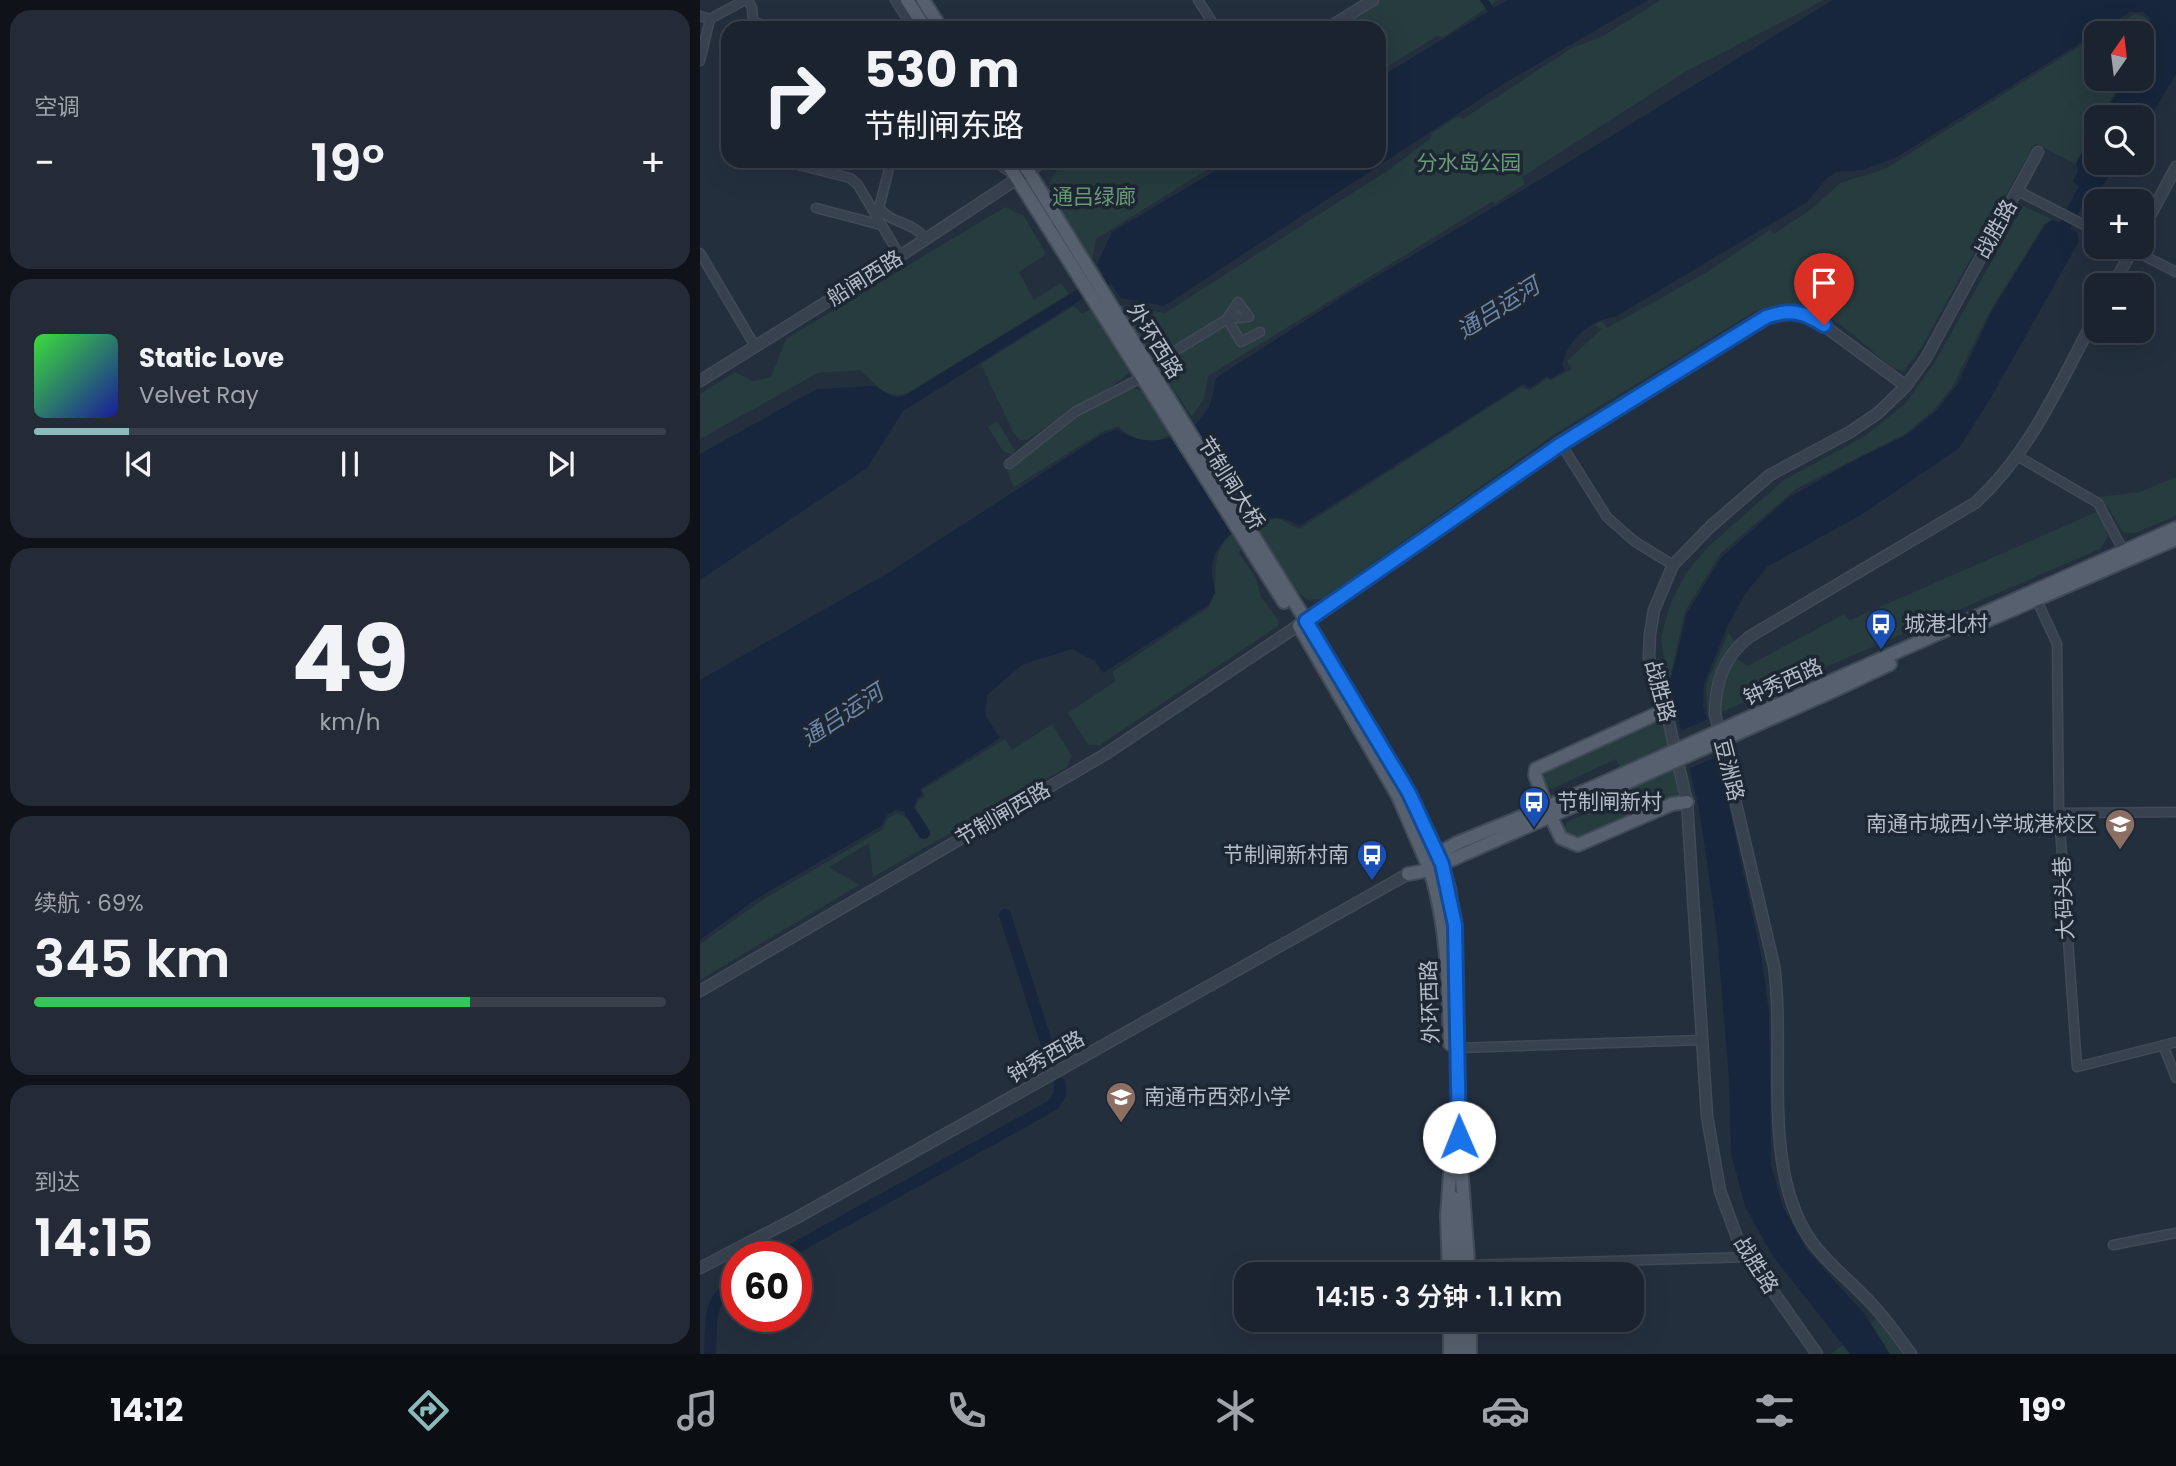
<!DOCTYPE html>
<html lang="zh">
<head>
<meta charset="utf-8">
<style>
  :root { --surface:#1b232e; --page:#242b36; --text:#f1f3f6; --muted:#a0a4aa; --line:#39404a; --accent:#8bbbb9 }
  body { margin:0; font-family:Poppins,"Noto Sans SC",sans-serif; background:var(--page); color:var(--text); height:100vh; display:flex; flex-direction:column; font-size:26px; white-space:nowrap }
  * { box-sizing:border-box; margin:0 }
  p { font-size:23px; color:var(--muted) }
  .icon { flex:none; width:38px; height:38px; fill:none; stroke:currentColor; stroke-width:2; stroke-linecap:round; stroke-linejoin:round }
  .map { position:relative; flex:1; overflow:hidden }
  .sheet { display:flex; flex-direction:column; gap:10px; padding:10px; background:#0f1319; width:700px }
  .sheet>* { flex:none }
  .guide { position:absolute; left:21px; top:21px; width:665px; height:147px; border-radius:21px; box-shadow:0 7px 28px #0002,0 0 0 2px var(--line); background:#1b232e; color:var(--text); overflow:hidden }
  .needle { width:46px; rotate:14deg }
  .buttons { position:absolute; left:1384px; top:21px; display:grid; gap:14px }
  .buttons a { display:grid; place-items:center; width:70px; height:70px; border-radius:14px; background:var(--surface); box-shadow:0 7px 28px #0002,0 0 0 2px var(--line); font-size:35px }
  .speed { position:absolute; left:21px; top:1241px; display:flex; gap:14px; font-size:35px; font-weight:700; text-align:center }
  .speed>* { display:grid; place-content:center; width:91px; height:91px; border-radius:50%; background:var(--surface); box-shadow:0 7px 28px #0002,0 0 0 2px var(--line); line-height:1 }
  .speed .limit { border:10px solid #d22; background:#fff; color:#111 }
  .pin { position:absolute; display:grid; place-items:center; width:60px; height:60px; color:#fff; margin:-72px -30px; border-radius:50% 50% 50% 0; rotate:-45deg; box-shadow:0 0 7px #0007 }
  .pin .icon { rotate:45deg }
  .me { position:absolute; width:77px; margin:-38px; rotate:359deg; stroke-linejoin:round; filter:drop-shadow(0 0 5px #0008) }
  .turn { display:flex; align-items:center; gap:24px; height:147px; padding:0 28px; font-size:32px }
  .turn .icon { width:91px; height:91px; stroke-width:2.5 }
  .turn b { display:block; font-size:49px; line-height:60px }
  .big { font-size:52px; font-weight:600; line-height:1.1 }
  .sheet .widget { flex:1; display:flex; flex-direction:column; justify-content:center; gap:10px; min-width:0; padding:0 24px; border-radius:21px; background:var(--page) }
  .sheet .dial { align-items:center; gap:0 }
  .dial b { font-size:91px; line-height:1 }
  .song { display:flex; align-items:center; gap:21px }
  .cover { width:84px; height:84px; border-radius:10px; background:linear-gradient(135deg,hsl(120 70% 55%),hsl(240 70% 35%)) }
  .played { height:7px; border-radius:4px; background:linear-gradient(90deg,var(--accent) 15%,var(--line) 15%) }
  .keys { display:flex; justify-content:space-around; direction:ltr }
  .heat { display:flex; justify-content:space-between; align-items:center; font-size:38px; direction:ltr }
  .charge { height:10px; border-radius:5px; background:linear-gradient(90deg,#34c759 69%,var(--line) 0) }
  .trip { position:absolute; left:534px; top:1262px; width:410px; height:70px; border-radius:21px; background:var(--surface); box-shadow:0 7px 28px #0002,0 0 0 2px var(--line); font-weight:600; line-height:70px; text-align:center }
  .menu { display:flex; height:112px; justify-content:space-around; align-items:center; background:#0b0e12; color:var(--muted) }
  .menu .icon { width:49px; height:49px }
  .menu .active { color:var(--accent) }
  .menu b { font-size:32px; color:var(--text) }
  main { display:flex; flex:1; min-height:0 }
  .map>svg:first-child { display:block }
  .green { fill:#263c3f }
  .water { fill:#17263c }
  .pier { fill:#242f3e }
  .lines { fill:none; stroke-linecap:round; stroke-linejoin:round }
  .canal { stroke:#17263c; stroke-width:7 }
  .river { stroke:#17263c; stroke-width:12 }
  .minor-casing { stroke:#414a57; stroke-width:11 }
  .tertiary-casing { stroke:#414a57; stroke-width:13 }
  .primary-casing { stroke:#414a57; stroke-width:16 }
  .minor { stroke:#38414e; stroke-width:8 }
  .tertiary { stroke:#38414e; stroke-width:10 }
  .primary { stroke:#56606e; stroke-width:12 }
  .primary-bridge-casing { stroke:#414a57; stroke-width:16; stroke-linecap:butt }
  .primary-bridge { stroke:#56606e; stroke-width:12 }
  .route-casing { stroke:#114b97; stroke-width:18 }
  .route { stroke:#1a73e8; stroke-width:12 }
  .labels { text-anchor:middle; stroke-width:7; stroke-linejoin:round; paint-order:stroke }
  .park-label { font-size:21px; fill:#6b9a76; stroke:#1d2633 }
  .street-label { font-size:21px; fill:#b4bcc9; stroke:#1d2633 }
  .poi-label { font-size:21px; fill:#b4bcc9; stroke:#1d2633; text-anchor:start }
  .water-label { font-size:23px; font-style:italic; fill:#6d86a8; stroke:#1d2633 }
</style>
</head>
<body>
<main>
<section class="sheet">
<div class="widget"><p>空调</p>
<div class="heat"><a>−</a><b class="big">19°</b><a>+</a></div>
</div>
<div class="widget">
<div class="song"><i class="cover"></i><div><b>Static Love</b><p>Velvet Ray</p></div></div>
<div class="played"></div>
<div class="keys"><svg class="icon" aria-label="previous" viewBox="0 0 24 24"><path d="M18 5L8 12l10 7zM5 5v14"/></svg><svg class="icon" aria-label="pause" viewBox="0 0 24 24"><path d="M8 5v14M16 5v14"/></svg><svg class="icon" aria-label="next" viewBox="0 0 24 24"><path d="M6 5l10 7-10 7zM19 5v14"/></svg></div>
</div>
<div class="widget dial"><b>49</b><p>km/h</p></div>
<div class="widget"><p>续航 · 69%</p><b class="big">345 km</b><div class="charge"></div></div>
<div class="widget"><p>到达</p><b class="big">14:15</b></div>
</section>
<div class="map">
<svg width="1476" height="1354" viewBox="0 0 1476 1354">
  <rect width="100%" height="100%" fill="#242f3e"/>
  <!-- green -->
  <path class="green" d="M680,0H798L744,37L737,36L679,72V28H637Z
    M961,0H1124L985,72L822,177L825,184L795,203L793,201L508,376L504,399L492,417L417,305L465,313L690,169L730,139L732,133L757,117L763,119L872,48L903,36Z
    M1435,14C1456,16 1450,33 1442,47V33H1400Z
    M1396,36V79H1423L1401,117H1396V125L1375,164L1335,143L1221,348L1204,371L1193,368C1149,334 1111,284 1052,313L855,434L622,599L608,600L599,593L552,526L577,518L599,529L821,387L830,390L848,378L850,381L872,369L867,361L902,329L894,325L902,321L907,328L1004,274L1070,230L1074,234L1113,208L1140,183L1185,169Z
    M368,161H521L396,239L391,265L349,195C348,177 354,172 368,161Z
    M1323,206L1352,219L1345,223L1290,311L1252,387L1234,410L1205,434L1096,489L1021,553L985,611L971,674L966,680L961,636L971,602L986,573L1008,547L1084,480L1165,436L1206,403L1233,365Z
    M305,207L324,216L346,254L319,272L334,300L361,283L369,294L208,393C186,400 176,385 161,370L118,373L0,439V394L35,372L53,381L71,377L86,339Z
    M374,306L382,314L391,309L429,372C422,383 345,427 327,440H320L313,432L281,364Z
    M433,388L444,392L470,435C452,447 431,439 418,426L402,432L314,487L307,471C346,437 384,407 433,388Z
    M297,421L315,450L313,455L303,451L288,427Z
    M1476,477V516L1435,533L1423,532L1409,509L1398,497L1440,492Z
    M1399,511L1408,536L1400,549L1019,713C1016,695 1025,672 1035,657L1048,666L1144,614L1150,620Z
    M533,533L542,546L539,553L556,578L561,597L579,621L578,626L400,745H388L368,713L416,681L412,672L509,607C524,581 504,558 533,533Z
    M1028,633L1036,643L1015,675L1010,690L1008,718L1006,685Z
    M952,721L960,722L968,731L979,792L974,798L878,840L869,839L864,831L867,822L933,794L916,759L852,789L845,787L841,773Z
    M352,724L372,756L367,767L173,877L169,843L129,867L159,885L0,980V944L64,899L183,829L188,818L197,813L209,819L223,836L226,835L215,810L218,801L225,796L222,790L305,739L312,750Z
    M1176,1319L1204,1354H1131Z"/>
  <!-- water -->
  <path class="water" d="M807,0H948L808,81L464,306L421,298L411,284L382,299L203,411L167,468L0,580V454L117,389L175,386L193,397L204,396L403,274L397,264L412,232L532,161H679V78Z
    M1133,0H1476V74L1442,131V117H1403L1425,79H1442C1442,70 1440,57 1443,49C1449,34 1460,24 1443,12H1430L1197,157L1163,170L1137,172L1127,178L1106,203L915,317C890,319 868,340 862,365L865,370L850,379L847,376L830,388L823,384L599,526C571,505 523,527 513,560C510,571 513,582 515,593L508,605L403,673L395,661L372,649L323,664L287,695L285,715L300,738L220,789L222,795L218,797L211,813L196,810L187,815L181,826L56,899L0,940V680L188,573L400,436L417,429C445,450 489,441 507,410C513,400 514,388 516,378L645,295L823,190Z
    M1396,128V163H1418L1397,194L1390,191L1370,229L1377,233L1379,241L1289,401L1259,448L1161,515L1068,566L1045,594L1027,627L1004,684L1003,705L1021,769L1062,960L1069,1013L1071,1166L1083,1207L1107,1250L1166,1316L1190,1354H1150L1072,1255L1045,1206L1031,1154L1029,1078L1017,933L1008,869L999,809L970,682L987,613L1021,558L1088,498L1153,461L1208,434L1237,410L1257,385L1292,311L1346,224L1353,220L1360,223L1379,186L1373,182L1378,171L1376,164Z"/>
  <!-- pier -->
  <path class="pier" d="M1010,718L1021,755L986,770L976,733Z"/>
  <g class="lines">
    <!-- canal -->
    <path class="canal" d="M784,0L791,10"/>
    <!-- river -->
    <path class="river" d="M211,813L224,833
      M305,915L352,1060
      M81,1256L353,1105L360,1094V1084
      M10,1354C12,1321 6,1301 37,1281"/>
    <!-- minor casing -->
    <g class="minor-casing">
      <path id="minor" d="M48,0L52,8L53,22L79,28
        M195,0L213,28
        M498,0L516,28
        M0,16L10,19L45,0
        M0,61L10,19
        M191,161L179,208C192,224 214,222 225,239
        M295,161L310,172
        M91,163L150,178L158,185L200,256
        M1318,191L1396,231
        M116,208L181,225
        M1427,247L1476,272
        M0,253L55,346
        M861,444L907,517L934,541L973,565
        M1319,457L1398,503L1423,550
        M309,464L375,412L441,378L451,372L454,364L527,319L549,317L538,302L527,319L541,342L560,332
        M1335,596L1357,644L1359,813L1377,1067L1476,1042
        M1359,813L1476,812
        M1463,1045L1476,1078
        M758,1048L1002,1040
        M1413,1245L1476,1233
        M769,1265L1049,1257"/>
    </g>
    <!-- tertiary casing -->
    <g class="tertiary-casing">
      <path id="tertiary" d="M628,28L673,0
        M1442,231L1476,167
        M1413,285L1434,247
        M0,381L200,256L344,161
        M606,621L861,444L1066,317L1087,310L1108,314L1206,386
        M0,991L404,755L599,625
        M0,1268L98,1217L708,874
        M1117,1354L1039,1243L1020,1191L1007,1116L987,802L969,723L953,678L949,656L950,634L954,610L973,565L1011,526L1070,475L1150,432L1178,413L1206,386L1226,358L1338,152
        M1211,1354C1196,1334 1182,1313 1164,1296C1147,1278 1126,1262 1112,1242C1060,1171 1086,1052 1074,966L1015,714C1015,682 1024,657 1049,637L1275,503C1331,452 1361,381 1396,315"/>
    </g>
    <!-- primary casing -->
    <g class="primary-casing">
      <path id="primary" d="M207,0L225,28
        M223,0L241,28
        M306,161L584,602
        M322,161L608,624L702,780L738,853L749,888L755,925L759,1137L769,1274
        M599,626L698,796L730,870
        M1270,628L1476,539
        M1129,682L1476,528
        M1133,691L1190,664
        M846,805L835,775L836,769L965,710
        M850,815L861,838L878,845L972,804L987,802
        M731,858L757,843L887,790
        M735,867L892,798
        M708,874L730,870C748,927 748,984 750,1044
        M754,1198L758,1274
        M749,1274L747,1215L753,1135
        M750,1320V1354
        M759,1320L760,1354
        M770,1320V1354"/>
    </g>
    <!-- minor -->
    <use href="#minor" class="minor"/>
    <!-- tertiary -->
    <use href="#tertiary" class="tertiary"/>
    <!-- primary -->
    <use href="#primary" class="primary"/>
    <!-- primary-bridge casing -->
    <g class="primary-bridge-casing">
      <path id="primary-bridge" d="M887,790L1129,682
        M892,798L1133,691"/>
    </g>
    <!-- primary-bridge -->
    <use href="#primary-bridge" class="primary-bridge"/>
  </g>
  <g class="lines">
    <!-- route casing -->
    <g class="route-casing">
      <path id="route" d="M759,1137L755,925L742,864L709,793L606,621L861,444L1066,317C1089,309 1103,311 1124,325"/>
    </g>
    <!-- route -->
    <use href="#route" class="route"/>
  </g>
  <!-- icons -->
  <defs>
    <g id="bus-pin" transform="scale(1.575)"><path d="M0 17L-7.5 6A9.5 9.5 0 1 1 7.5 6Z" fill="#1a4fb4" stroke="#1d2633"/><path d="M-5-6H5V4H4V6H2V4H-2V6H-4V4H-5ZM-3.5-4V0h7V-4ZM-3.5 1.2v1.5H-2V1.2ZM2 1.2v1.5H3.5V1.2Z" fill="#fff"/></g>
    <g id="school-pin" transform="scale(1.575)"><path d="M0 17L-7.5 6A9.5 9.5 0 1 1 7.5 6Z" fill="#8d6e63" stroke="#1d2633"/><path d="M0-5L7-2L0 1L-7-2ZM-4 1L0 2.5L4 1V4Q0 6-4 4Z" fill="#fff"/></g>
  </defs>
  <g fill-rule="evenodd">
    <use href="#bus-pin" x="1181" y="624"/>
    <use href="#bus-pin" x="834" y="802"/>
    <use href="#school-pin" x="1420" y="824"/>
    <use href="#bus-pin" x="672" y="855"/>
    <use href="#school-pin" x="421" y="1097"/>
  </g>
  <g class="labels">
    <!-- park labels -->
    <g class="park-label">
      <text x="769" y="170">分水岛公园</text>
      <text x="394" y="204">通吕绿廊</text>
    </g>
    <!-- street labels -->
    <g class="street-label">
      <text transform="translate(1296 229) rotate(-61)" y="7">战胜路</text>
      <text transform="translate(165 278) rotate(-32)" y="7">船闸西路</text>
      <text transform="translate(455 341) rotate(58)" y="7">外环西路</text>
      <text transform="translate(531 483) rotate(58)" y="7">节制闸大桥</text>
      <text transform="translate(1083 682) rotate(-24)" y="7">钟秀西路</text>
      <text transform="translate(960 691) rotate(75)" y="7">战胜路</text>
      <text transform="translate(1029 770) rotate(76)" y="7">豆洲路</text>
      <text transform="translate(303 814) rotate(-30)" y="7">节制闸西路</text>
      <text transform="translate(1364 898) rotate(-93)" y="7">大码头巷</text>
      <text transform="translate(730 1002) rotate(-92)" y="7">外环西路</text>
      <text transform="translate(346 1057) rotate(-29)" y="7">钟秀西路</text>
      <text transform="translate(1056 1265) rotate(58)" y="7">战胜路</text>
    </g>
    <!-- poi labels -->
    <g class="poi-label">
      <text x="1204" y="631">城港北村</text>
      <text x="857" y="809">节制闸新村</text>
      <text x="1397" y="831" text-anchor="end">南通市城西小学城港校区</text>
      <text x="649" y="862" text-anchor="end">节制闸新村南</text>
      <text x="444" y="1104">南通市西郊小学</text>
    </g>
    <!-- water labels -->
    <g class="water-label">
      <text transform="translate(798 308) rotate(-32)" y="8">通吕运河</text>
      <text transform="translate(142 715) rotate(-33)" y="8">通吕运河</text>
    </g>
  </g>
</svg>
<div class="buttons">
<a><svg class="needle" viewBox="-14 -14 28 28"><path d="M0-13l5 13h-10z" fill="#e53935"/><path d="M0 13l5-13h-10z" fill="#a0a4aa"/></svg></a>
<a><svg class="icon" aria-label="search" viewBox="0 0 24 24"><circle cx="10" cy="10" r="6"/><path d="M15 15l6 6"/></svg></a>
<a>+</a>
<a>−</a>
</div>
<div class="speed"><div class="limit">60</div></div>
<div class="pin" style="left:1124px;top:325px;background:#d93025"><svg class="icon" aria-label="arrive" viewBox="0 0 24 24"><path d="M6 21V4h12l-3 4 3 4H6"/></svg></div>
<svg class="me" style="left:759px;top:1137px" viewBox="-20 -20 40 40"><circle r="19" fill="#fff"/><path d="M0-13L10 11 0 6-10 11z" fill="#1a73e8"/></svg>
<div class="trip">14:15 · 3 分钟 · 1.1 km</div>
<div class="guide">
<div class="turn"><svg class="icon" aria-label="right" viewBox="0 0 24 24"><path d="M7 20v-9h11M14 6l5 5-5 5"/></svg><div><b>530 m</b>节制闸东路</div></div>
</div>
</div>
</main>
<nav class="menu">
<b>14:12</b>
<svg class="icon active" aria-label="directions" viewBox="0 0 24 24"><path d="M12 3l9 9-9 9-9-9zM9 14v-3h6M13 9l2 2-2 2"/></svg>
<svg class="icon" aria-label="music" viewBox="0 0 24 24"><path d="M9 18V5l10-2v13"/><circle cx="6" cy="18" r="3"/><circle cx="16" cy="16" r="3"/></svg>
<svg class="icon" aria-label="phone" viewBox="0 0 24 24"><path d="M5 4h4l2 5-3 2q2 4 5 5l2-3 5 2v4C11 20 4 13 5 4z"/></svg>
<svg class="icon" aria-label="climate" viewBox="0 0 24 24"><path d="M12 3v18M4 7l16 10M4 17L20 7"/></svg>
<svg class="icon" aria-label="car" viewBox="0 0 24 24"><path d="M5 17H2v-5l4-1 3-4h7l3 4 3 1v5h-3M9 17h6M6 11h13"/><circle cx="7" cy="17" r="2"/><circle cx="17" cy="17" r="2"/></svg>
<svg class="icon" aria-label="filters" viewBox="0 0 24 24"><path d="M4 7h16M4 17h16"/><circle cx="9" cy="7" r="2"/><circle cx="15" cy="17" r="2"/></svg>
<b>19°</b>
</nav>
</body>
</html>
